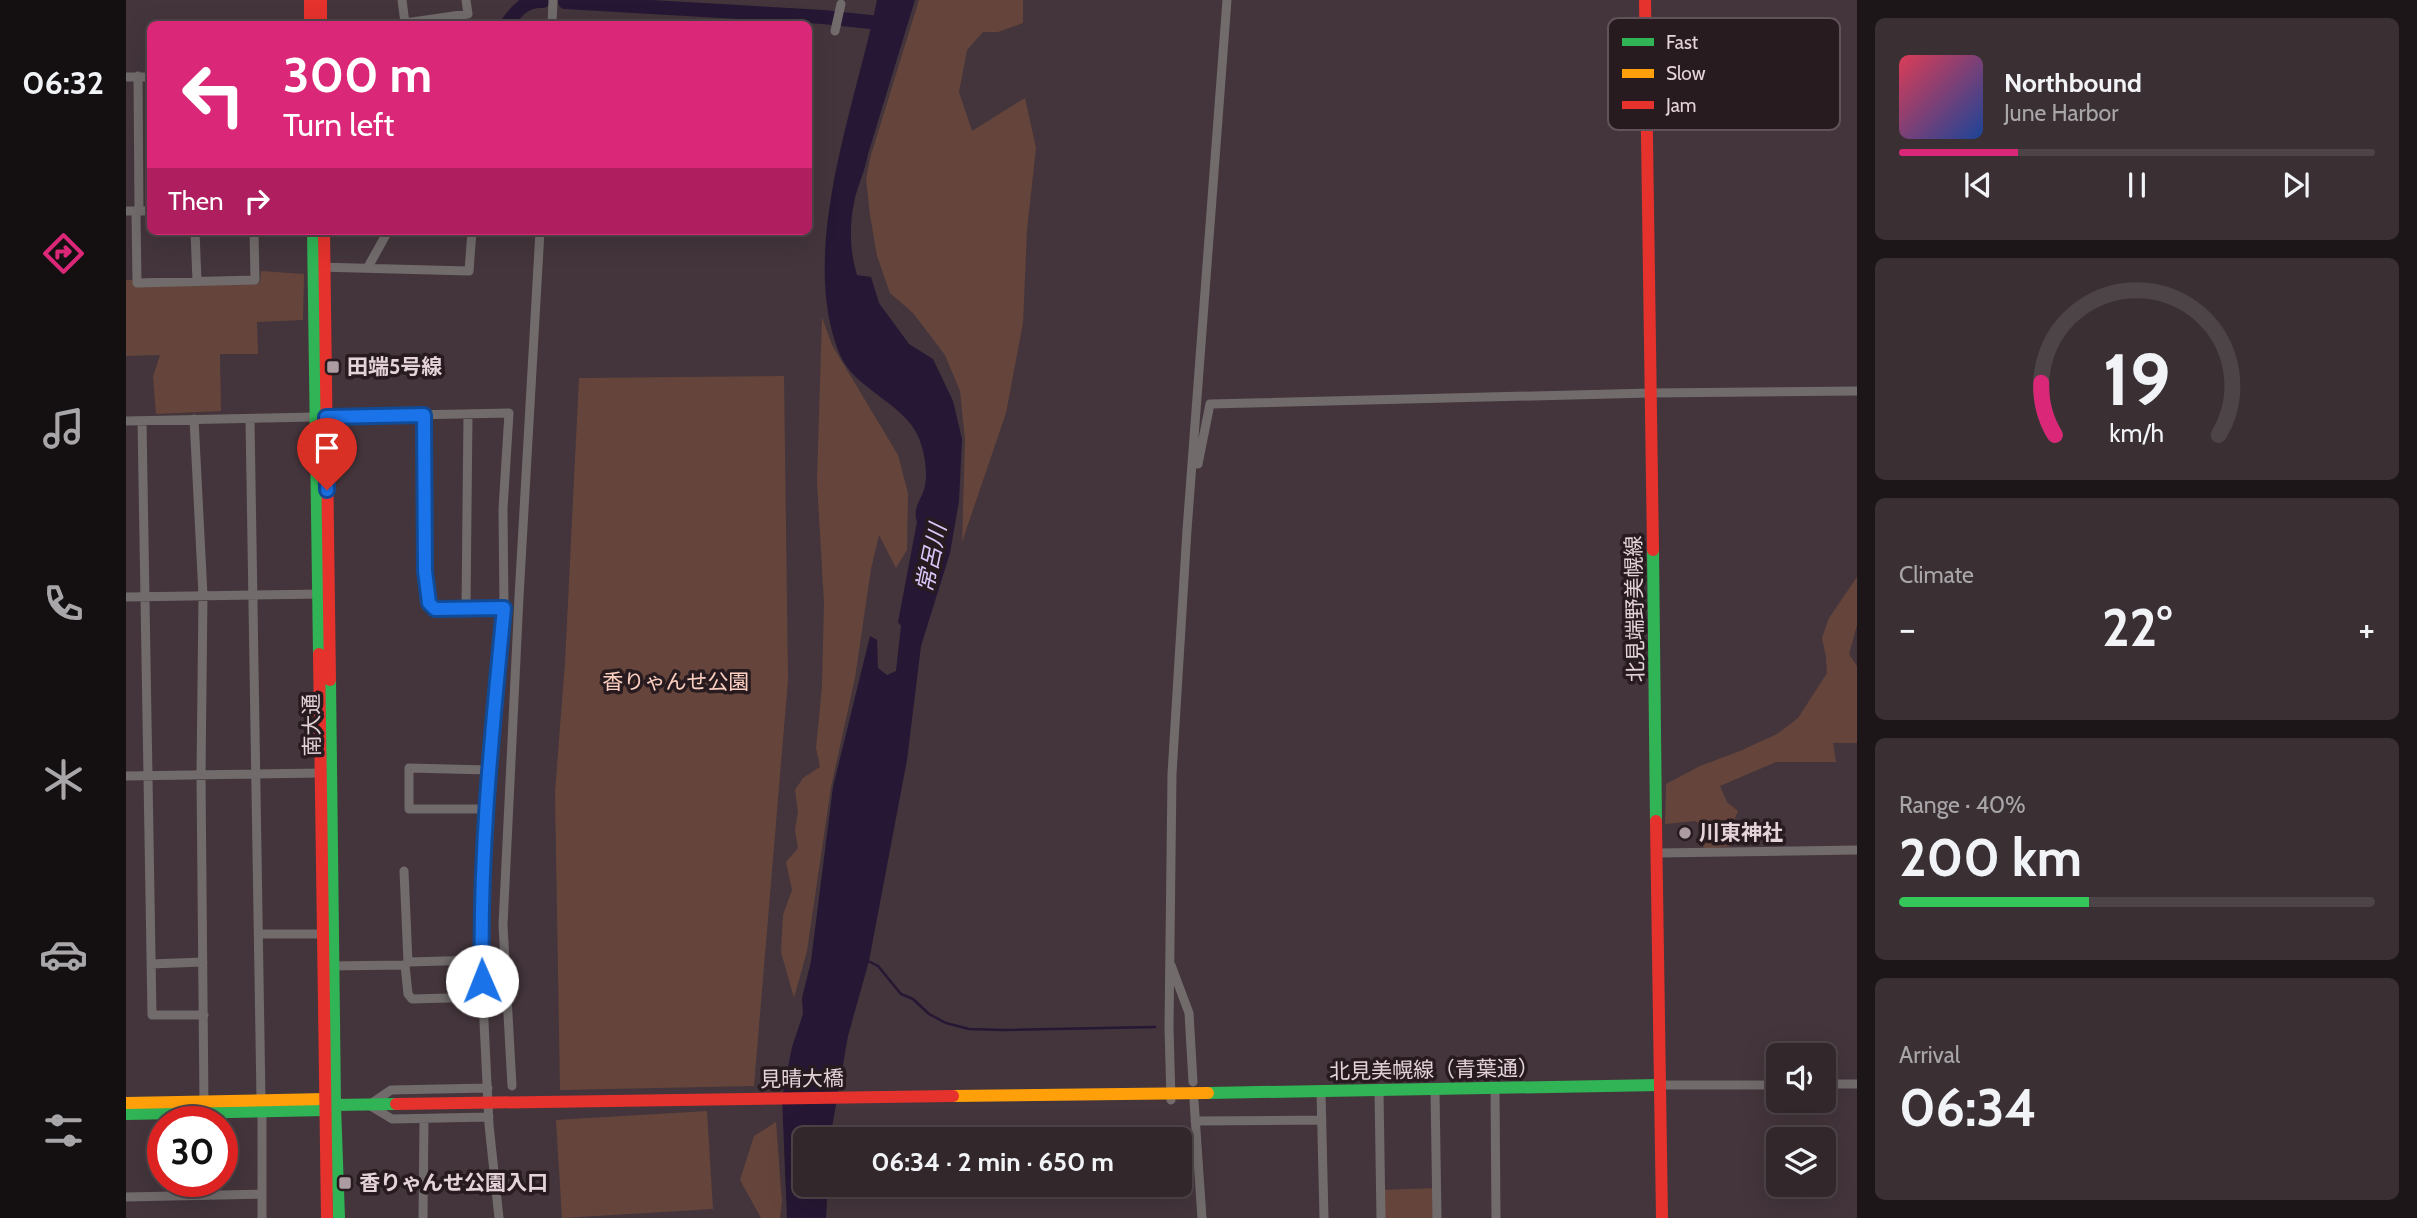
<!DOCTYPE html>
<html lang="en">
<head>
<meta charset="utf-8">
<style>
  :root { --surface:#32282c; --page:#3a3034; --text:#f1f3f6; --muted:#a8a6a9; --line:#4d4448; --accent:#db2777 }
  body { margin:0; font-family:Cabin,"Noto Sans JP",sans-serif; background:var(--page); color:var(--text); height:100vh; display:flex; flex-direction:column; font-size:26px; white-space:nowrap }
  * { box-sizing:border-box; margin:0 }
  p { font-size:23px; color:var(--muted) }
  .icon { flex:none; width:38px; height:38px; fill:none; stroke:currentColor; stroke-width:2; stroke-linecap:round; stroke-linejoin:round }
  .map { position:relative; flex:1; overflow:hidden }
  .details { display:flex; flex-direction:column; gap:18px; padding:18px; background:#1c1618; width:560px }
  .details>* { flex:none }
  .hud { position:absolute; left:21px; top:21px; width:665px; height:214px; border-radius:10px; box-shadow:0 7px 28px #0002,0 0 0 2px var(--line); background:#db2777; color:#fff; overflow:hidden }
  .tools { position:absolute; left:1640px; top:1043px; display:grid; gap:14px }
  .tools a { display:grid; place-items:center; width:70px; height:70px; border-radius:10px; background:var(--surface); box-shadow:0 7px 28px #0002,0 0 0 2px var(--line); font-size:35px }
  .speed { position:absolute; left:21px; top:1106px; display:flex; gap:14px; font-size:35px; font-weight:700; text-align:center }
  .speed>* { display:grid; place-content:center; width:91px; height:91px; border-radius:50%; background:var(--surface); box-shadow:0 7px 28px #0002,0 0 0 2px var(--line); line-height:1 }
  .speed .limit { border:10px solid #d22; background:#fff; color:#111 }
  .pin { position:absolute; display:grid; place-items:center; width:60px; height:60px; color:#fff; margin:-72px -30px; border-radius:50% 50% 50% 0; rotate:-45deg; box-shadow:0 0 7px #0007 }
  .pin .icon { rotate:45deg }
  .me { position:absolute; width:77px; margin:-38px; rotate:359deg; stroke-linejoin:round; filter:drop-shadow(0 0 5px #0008) }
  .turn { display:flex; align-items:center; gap:24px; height:147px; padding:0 21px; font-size:32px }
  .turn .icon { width:91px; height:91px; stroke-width:2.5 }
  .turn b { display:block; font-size:49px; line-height:60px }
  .then { display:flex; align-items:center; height:66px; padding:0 21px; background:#0003; gap:14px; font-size:26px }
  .big { font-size:52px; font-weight:800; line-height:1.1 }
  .details .card { flex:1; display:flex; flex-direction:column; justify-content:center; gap:10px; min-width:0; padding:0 24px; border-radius:10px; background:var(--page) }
  .details .dial { align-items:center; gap:0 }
  .dial svg { height:182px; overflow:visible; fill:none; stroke:var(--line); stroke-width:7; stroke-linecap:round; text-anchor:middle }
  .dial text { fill:var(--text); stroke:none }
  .song { display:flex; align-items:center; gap:21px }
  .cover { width:84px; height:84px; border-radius:10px; background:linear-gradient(135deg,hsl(350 70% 55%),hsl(220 70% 35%)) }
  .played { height:7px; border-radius:4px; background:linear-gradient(90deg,var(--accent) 25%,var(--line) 25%) }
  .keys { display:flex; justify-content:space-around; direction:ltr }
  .heat { display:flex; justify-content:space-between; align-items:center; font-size:38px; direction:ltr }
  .charge { height:10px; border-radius:5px; background:linear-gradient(90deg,#34c759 40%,var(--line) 0) }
  .trip { position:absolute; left:667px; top:1127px; width:399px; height:70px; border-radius:10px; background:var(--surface); box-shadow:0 7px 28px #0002,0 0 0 2px var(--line); font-weight:800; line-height:70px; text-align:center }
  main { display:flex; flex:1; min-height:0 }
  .dock { display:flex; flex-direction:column; width:126px; justify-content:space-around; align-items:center; background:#141012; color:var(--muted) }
  .dock .icon { width:49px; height:49px }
  .dock .on { color:var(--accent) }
  .dock b { font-size:32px; color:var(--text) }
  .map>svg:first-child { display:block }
  .green { fill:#65453b }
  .water { fill:#261734 }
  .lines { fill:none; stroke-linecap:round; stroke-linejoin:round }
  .stream { stroke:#261734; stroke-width:2.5 }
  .river { stroke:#261734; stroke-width:14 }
  .street { stroke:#716b6b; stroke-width:9 }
  .fast { stroke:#30b455; stroke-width:12 }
  .slow { stroke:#ff9f0a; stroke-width:12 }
  .jam { stroke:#e5322d; stroke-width:12 }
  .slow-bridge { stroke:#ff9f0a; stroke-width:12 }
  .jam-bridge { stroke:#e5322d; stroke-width:12 }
  .route-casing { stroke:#114b97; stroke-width:18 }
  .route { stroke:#1a73e8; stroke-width:12 }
  .poi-dot { fill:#ac9ca2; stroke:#271b20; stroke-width:2.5 }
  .labels { text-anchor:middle; stroke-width:7; stroke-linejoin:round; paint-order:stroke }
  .poi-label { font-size:21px; font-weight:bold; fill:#e5d3da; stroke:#271b20; text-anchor:start }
  .street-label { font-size:21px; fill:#e5d3da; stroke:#271b20 }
  .park-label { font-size:21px; fill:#fdd0c1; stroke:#271b20 }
  .water-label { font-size:23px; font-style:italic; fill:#dbc6f9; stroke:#271b20 }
  .key { fill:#271b20; stroke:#605258; stroke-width:2 }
  .key-label { font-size:19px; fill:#e5d3da }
</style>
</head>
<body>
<main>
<nav class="dock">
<b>06:32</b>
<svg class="icon on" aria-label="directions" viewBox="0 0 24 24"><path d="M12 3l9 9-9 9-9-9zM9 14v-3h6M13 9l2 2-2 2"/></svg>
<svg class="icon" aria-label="music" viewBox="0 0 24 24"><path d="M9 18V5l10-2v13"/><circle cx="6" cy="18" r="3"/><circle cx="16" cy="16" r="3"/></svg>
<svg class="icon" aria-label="phone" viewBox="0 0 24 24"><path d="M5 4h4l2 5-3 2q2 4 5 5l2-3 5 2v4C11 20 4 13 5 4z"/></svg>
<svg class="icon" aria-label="climate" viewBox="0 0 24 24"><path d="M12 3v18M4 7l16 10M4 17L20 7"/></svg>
<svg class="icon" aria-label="car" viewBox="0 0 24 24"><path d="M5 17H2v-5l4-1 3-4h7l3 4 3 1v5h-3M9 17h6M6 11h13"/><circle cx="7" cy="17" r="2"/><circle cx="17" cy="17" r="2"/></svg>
<svg class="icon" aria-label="filters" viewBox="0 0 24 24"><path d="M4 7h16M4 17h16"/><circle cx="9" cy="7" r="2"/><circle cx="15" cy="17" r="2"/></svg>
</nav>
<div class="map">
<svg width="1731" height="1218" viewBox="0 0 1731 1218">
  <rect width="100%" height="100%" fill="#43353b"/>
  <!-- green -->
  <path class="green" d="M793,0H897V23L872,32H857L841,50L833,92L846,131L899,98L910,148L901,230L897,323L880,413L836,542L839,440L834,391L819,355L787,313L764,293L751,256L744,215L740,179L745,155Z
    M135,271L178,274L177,320L131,322L132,354H94L95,411L30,414L27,377L34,355L0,356V280H7V286L134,283Z
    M696,317L706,345L772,455L782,493L781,550L770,568L753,535L745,569L729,678L705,787L681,951L668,998L655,952L657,915L666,890L660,862L672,848L669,830L672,812L669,790L677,778L694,767L690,748L696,686L698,603L691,481Z
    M658,376L662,680L628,1086L434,1090L429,792L439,663L453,378Z
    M1731,577V625L1723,654L1731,666V743H1707L1710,762H1650L1594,786L1601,802L1612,811L1607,823L1606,846L1577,849L1581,828L1569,821L1539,824L1540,784L1574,766L1614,751L1651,734L1672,718L1701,673L1700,657L1696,638L1703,618Z
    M581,1111L587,1209L436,1218L430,1120Z
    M650,1122L656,1202L654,1218H635L614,1180L628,1136Z
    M1311,1188V1218H1255L1254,1190Z"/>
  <!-- water -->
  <path class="water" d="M751,0H789L742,154C739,172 731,186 728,203C723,226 724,252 731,275L745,277L753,303L783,344L807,359L827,401L836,439L833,501L824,553L795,646L781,760L743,961L722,1036L704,1139H679V1185H702L700,1218H661L656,1097L666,1047L677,1014L676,998L685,961L707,787L744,636L751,640L752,668L761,675L770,671L775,626L772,622L791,522C786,508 796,499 799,486C802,471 798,448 791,434C776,403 728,388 714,355C671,252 730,105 751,0Z"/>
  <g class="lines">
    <!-- stream -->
    <path class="stream" d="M742,961L752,966L775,994L787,999L803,1014L820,1023L843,1029L877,1030L1029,1027"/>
    <!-- river -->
    <path class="river" d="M439,2L697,17L763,24
      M381,24C390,11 399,0 417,1"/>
    <!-- street -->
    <path class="street" d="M276,0L279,23L342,14L340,0
      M426,24L427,0
      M709,31L715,4
      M12,76L13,211
      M0,77H24
      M0,211H24
      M10,211L11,283L129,280L128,231
      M69,231L71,281
      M192,267L343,271L346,231
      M242,267L262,231
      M298,415L299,571L303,603L309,609L378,608
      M68,419L77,595L75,775L78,1107
      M124,419L135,1100
      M0,421L383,413L377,509L378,608L362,770L355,960L363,1125L373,1218
      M16,421L26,1015H78
      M1072,464L1084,404L1524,393L1731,391
      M0,597L197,594
      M340,609L342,414
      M0,776L195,773
      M361,809H283V768L362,770
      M1531,853L1731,850
      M278,871L282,962
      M133,934H198
      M25,964L77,962
      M279,965L282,994L286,999L357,997
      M1045,965L1063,1013L1067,1082
      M203,966L279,965L282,962L355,960
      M1698,1084H1731
      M1534,1085H1652
      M386,1086L377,925L393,597L414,231
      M362,1088L265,1090L243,1105L266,1119L363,1117
      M1369,1088L1370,1218
      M1309,1090L1311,1218
      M1253,1091L1255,1218
      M1195,1092L1198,1218
      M1045,1100L1043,1028L1046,774L1061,530L1101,0
      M1068,1101L1076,1218
      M136,1111V1218
      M1069,1121L1196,1120
      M0,1197L136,1194
      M297,1218L298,1119"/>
    <!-- fast -->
    <path class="fast" d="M187,231L193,654
      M1527,550L1530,821
      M204,680L209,1105L213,1218
      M1082,1093L1534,1085
      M0,1114L199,1110L209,1105L270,1104"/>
    <!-- slow -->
    <path class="slow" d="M0,1103L199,1099"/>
    <!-- jam -->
    <path class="jam" d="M184,0V24
      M195,0V24
      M1519,0L1527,550
      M198,231L204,680
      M193,654L201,1218
      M1530,821L1536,1218"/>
    <!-- slow-bridge -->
    <path class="slow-bridge" d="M827,1096L1082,1093"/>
    <!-- jam-bridge -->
    <path class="jam-bridge" d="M270,1104L827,1096"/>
  </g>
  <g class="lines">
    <!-- route casing -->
    <g class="route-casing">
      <path id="route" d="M201,490L200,417L298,415L299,571L303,603L309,609L378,608C366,732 353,856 356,981"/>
    </g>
    <!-- route -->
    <use href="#route" class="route"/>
  </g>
  <!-- markers -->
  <g class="poi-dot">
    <rect x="200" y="360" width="14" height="14" rx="3.5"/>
    <circle cx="1559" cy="833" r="7"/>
    <rect x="212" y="1176" width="14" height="14" rx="3.5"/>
  </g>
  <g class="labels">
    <!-- poi labels -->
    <g class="poi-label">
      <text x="221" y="374">田端5号線</text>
      <text x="1573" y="840">川東神社</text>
      <text x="233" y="1190">香りゃんせ公園入口</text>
    </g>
    <!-- street labels -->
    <g class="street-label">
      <text transform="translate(1509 609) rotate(-91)" y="7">北見端野美幌線</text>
      <text transform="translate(186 725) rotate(-91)" y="7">南大通</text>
      <text transform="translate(1308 1070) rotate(-1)" y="7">北見美幌線（青葉通）</text>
      <text transform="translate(676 1079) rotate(-1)" y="7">見晴大橋</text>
    </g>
    <!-- park labels -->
    <g class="park-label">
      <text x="550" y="689">香りゃんせ公園</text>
    </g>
    <!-- water labels -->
    <g class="water-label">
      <text transform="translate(805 558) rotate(-78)" y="8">常呂川</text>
    </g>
  </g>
  <!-- legend -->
  <rect x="1482" y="18" width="232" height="112" rx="10" class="key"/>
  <rect x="1496" y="38" width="32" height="8" fill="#30b455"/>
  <rect x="1496" y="69" width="32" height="9" fill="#ff9f0a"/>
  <rect x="1496" y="101" width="32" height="8" fill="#e5322d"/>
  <g class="key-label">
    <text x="1540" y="49">Fast</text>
    <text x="1540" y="80">Slow</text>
    <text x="1540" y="112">Jam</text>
  </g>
</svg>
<div class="tools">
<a><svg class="icon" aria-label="sound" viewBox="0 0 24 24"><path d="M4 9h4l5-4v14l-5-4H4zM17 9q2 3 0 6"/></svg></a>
<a><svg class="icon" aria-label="layers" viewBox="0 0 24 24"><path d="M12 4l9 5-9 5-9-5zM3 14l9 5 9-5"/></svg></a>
</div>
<div class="speed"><div class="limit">30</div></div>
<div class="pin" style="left:201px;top:490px;background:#d93025"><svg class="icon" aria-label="arrive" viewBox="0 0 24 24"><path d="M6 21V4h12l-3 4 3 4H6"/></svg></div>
<svg class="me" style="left:356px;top:981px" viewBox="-20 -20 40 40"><circle r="19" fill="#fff"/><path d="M0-13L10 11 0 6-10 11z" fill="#1a73e8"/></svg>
<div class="trip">06:34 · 2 min · 650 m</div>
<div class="hud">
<div class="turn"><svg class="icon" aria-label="left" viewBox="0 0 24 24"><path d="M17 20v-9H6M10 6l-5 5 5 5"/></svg><div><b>300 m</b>Turn left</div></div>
<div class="then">Then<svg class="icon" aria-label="right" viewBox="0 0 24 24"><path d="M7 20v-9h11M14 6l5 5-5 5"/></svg></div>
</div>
</div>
<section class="details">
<div class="card">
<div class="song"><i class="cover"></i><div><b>Northbound</b><p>June Harbor</p></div></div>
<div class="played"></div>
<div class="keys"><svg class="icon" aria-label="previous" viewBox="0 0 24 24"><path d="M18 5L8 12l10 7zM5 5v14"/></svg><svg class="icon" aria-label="pause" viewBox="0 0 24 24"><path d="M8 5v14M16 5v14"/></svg><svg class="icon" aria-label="next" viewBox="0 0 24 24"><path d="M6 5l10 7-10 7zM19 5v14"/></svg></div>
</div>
<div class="card dial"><svg viewBox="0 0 100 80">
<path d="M14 69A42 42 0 1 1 86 69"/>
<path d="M14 69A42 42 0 0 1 8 46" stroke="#db2777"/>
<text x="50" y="56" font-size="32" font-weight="700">19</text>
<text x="50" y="72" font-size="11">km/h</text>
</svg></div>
<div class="card"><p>Climate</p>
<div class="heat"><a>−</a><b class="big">22°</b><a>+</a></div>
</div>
<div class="card"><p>Range · 40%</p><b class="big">200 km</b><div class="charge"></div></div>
<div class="card"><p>Arrival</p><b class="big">06:34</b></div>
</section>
</main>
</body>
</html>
